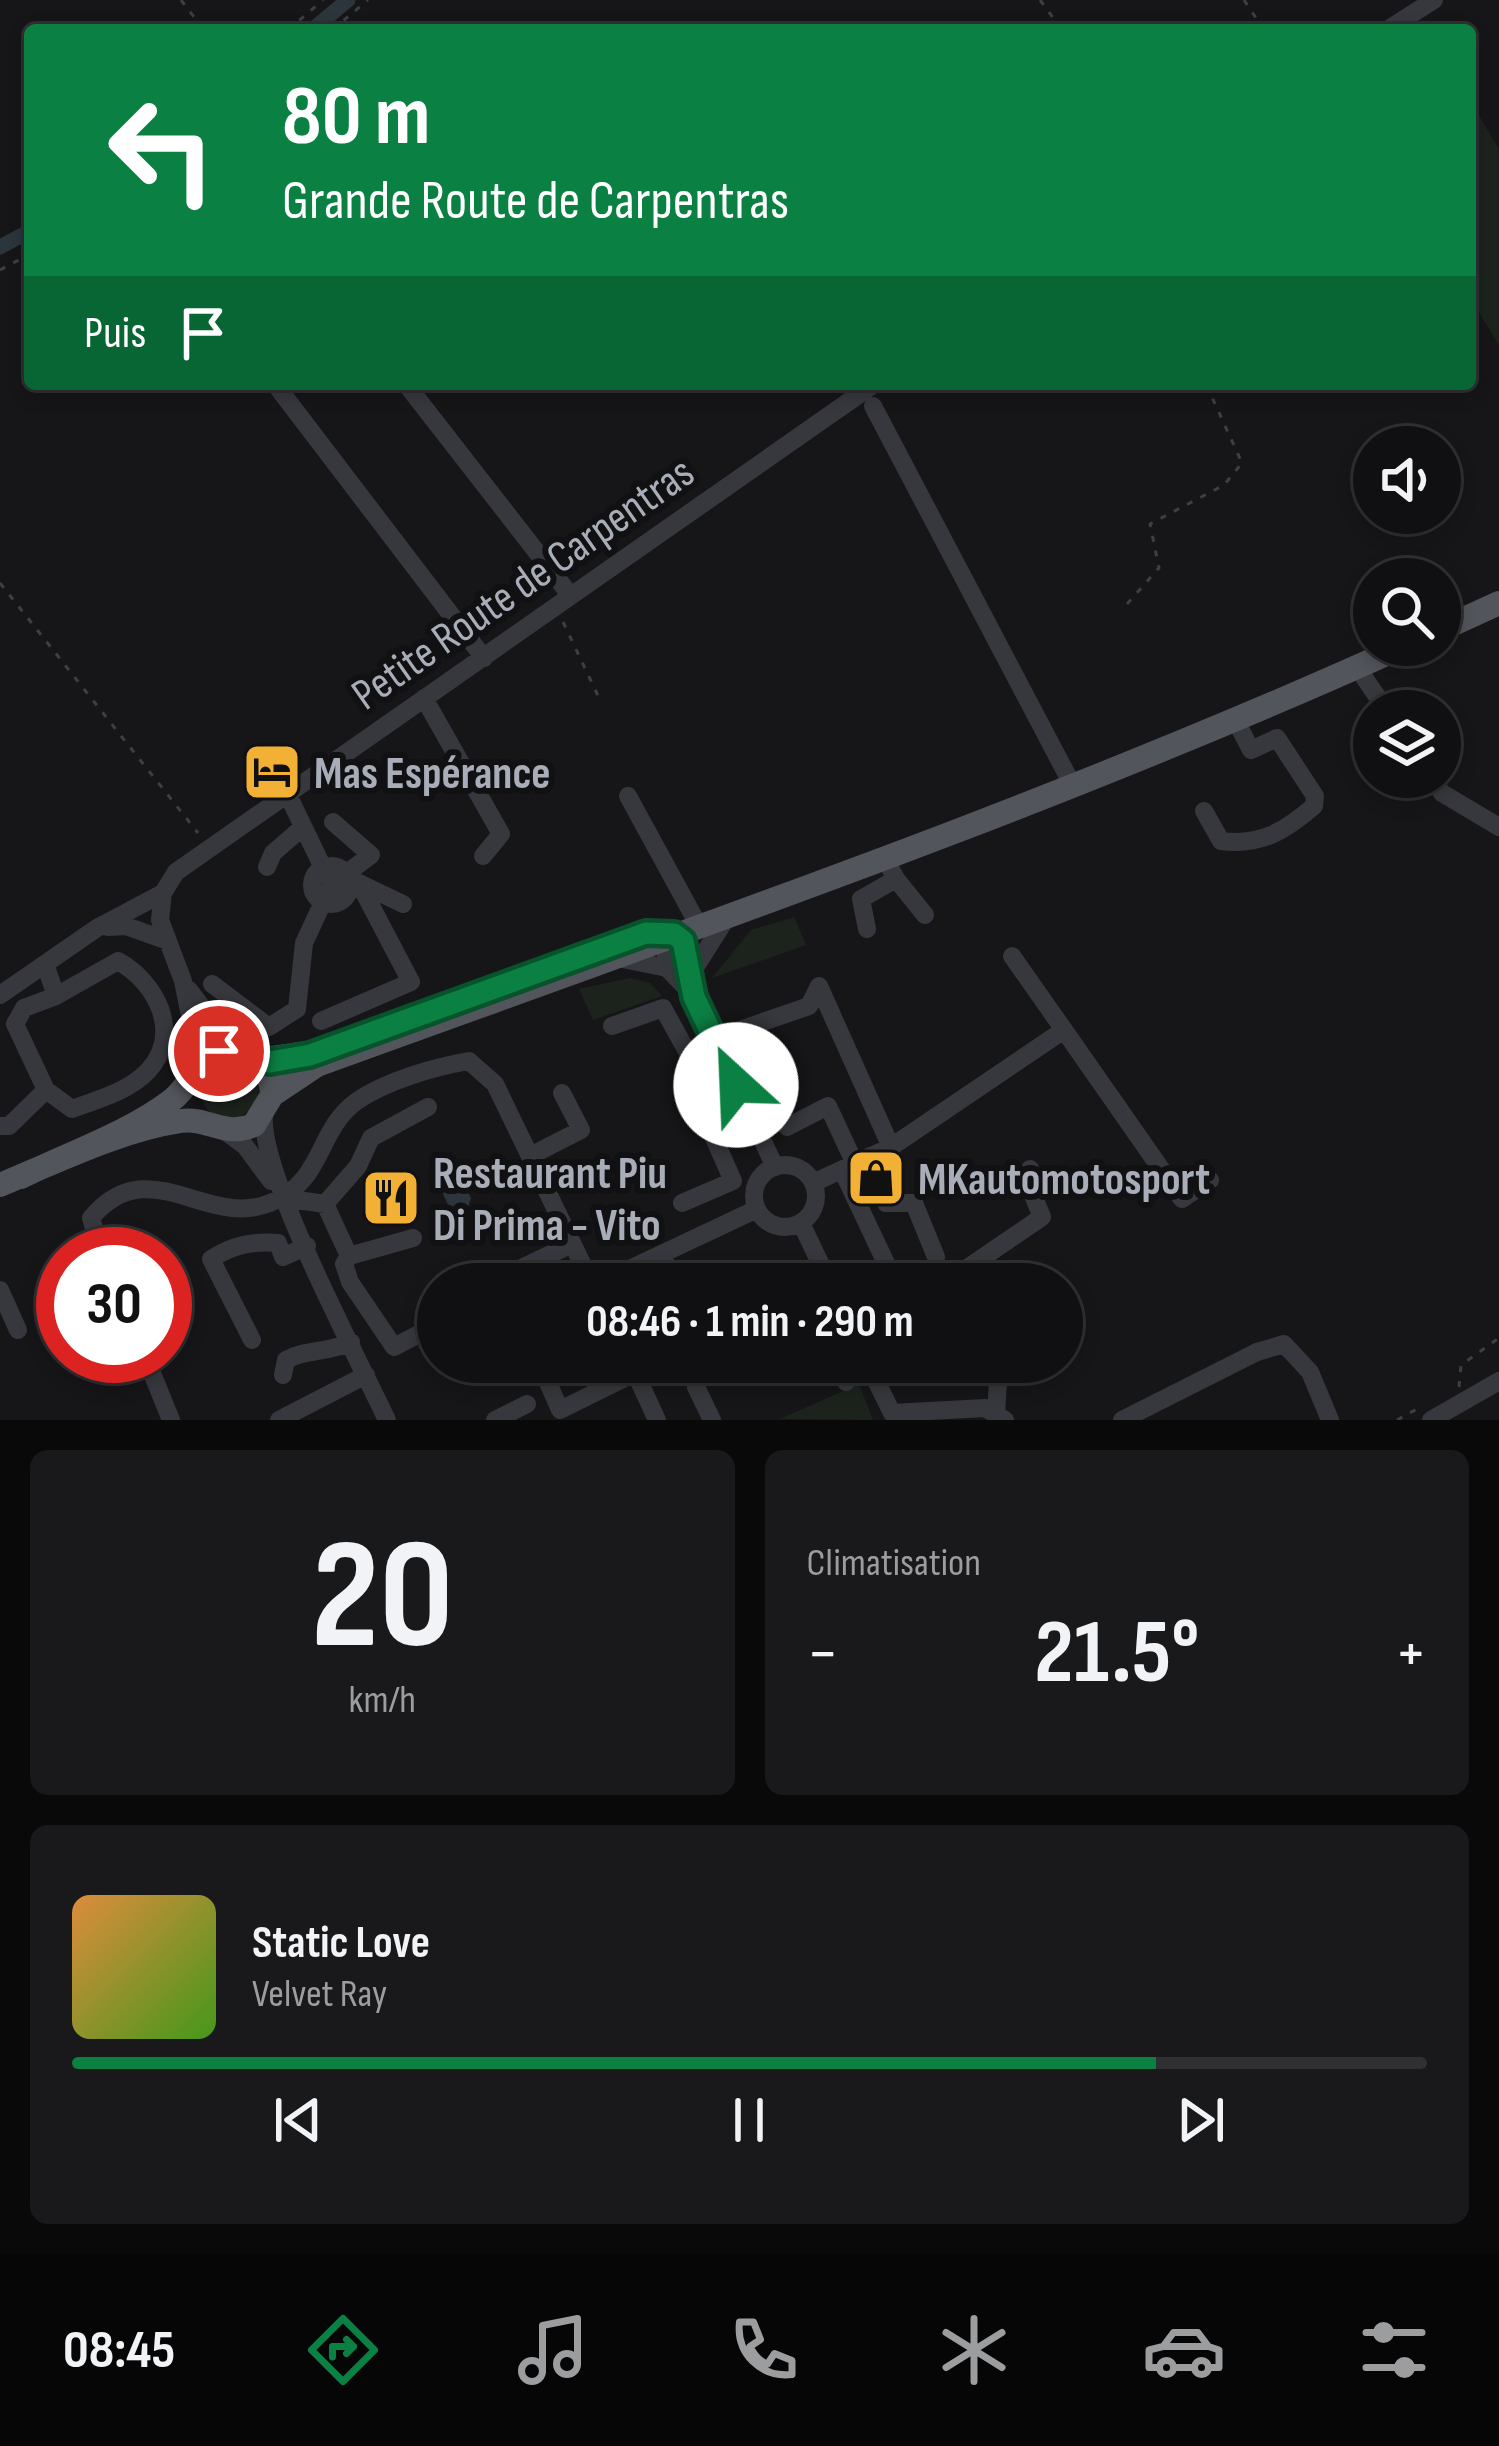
<!DOCTYPE html>
<html lang="fr">
<head>
<meta charset="utf-8">
<style>
  :root { --surface:#101012; --page:#19191b; --text:#f1f3f6; --muted:#9c9d9f; --line:#303032; --accent:#0b8043 }
  body { margin:0; font-family:"Sofia Sans Condensed",sans-serif; background:var(--page); color:var(--text); height:100vh; display:flex; flex-direction:column; font-size:45px; white-space:nowrap }
  * { box-sizing:border-box; margin:0 }
  p { font-size:39px; color:var(--muted) }
  .icon { flex:none; width:66px; height:66px; fill:none; stroke:currentColor; stroke-width:2; stroke-linecap:round; stroke-linejoin:round }
  .map { position:relative; height:1420px; overflow:hidden }
  .panel { display:flex; flex-direction:column; gap:30px; padding:30px; background:#09090a; flex:1 }
  .panel>* { flex:none }
  .top-card { position:absolute; left:24px; top:24px; width:1452px; height:366px; border-radius:12px; box-shadow:0 6px 18px #0003,0 0 0 3px var(--line); background:#0b8043; color:#fff; overflow:hidden }
  .controls { position:absolute; left:1353px; top:426px; display:grid; gap:24px }
  .controls a { display:grid; place-items:center; width:108px; height:108px; border-radius:50%; background:var(--surface); box-shadow:0 6px 18px #0003,0 0 0 3px var(--line); font-size:60px }
  .speed { position:absolute; left:36px; top:1227px; display:flex; gap:24px; font-size:60px; font-weight:700; text-align:center }
  .speed>* { display:grid; place-content:center; width:156px; height:156px; border-radius:50%; background:var(--surface); box-shadow:0 6px 18px #0003,0 0 0 3px var(--line); line-height:1 }
  .speed .limit { border:18px solid #d22; background:#fff; color:#111 }
  .pin { position:absolute; display:grid; place-items:center; width:102px; height:102px; color:#fff; margin:-51px; border:6px solid #fff; border-radius:50%; box-shadow:0 3px 12px #0007 }
  .me { position:absolute; width:132px; margin:-66px; rotate:335deg; stroke-linejoin:round; filter:drop-shadow(0 0 9px #0008) }
  .turn { display:flex; align-items:center; gap:42px; height:252px; padding:0 60px; font-size:54px }
  .turn .icon { width:156px; height:156px; stroke-width:2.5 }
  .turn b { display:block; font-size:84px; line-height:102px }
  .then { display:flex; align-items:center; height:114px; padding:0 60px; background:#0003; gap:24px; font-size:45px }
  .big { font-size:90px; font-weight:700; line-height:1.1 }
  .panel .widget { flex:1; display:flex; flex-direction:column; justify-content:center; gap:18px; min-width:0; padding:0 42px; border-radius:18px; background:var(--page) }
  .panel .dial { align-items:center; gap:0 }
  .dial b { font-size:156px; line-height:1 }
  .song { display:flex; align-items:center; gap:36px }
  .cover { width:144px; height:144px; border-radius:18px; background:linear-gradient(135deg,hsl(30 70% 55%),hsl(100 70% 35%)) }
  .played { height:12px; border-radius:6px; background:linear-gradient(90deg,var(--accent) 80%,var(--line) 80%) }
  .keys { display:flex; justify-content:space-around; direction:ltr }
  .heat { display:flex; justify-content:space-between; align-items:center; font-size:66px; direction:ltr }
  .panel .tiles { flex:1; display:grid; gap:30px; grid-template-columns:1fr 1fr }
  .widget:last-child { grid-column:span 2 }
  .trip { position:absolute; left:417px; top:1263px; width:666px; height:120px; border-radius:60px; background:var(--surface); box-shadow:0 6px 18px #0003,0 0 0 3px var(--line); font-weight:700; line-height:120px; text-align:center }
  .dock { display:flex; height:192px; justify-content:space-around; align-items:center; background:#060607; color:var(--muted) }
  .dock .icon { width:84px; height:84px }
  .dock .current { color:var(--accent) }
  .dock b { font-size:54px; color:var(--text) }
  .map>svg:first-child { display:block }
  .green { fill:#1c231d }
  .water { fill:#2c353c }
  .lines { fill:none; stroke-linecap:round; stroke-linejoin:round }
  .canal { stroke:#2c353c; stroke-width:15 }
  .path { stroke:#3d3f44; stroke-width:3; stroke-dasharray:6 9; stroke-linecap:butt }
  .minor { stroke:#37383d; stroke-width:18 }
  .major { stroke:#53555c; stroke-width:24 }
  .route-casing { stroke:#07532c; stroke-width:30 }
  .route { stroke:#0b8043; stroke-width:21 }
  .labels { text-anchor:middle; stroke-width:12; stroke-linejoin:round; paint-order:stroke }
  .street-label { font-size:45px; fill:#a8adb8; stroke:#111113 }
  .poi-label { font-size:45px; font-weight:bold; fill:#a8adb8; stroke:#111113; text-anchor:start }
</style>
</head>
<body>
<div class="map">
<svg width="1499" height="1420" viewBox="0 0 1499 1420">
  <rect width="100%" height="100%" fill="#161618"/>
  <!-- green -->
  <path class="green" d="M1470,100L1499,149V345L1470,298Z
    M794,917L806,945L712,978L751,930Z
    M630,978L650,983L662,996L593,1020L579,989Z
    M200 1090a29 29 0 1 1 58 0a29 29 0 1 1-58 0Z
    M859,1384L873,1420L780,1419Z"/>
  <!-- water -->
  <path class="water" d="M450,1154L471,1198L466,1213L450,1209L429,1164Z"/>
  <g class="lines">
    <!-- canal -->
    <path class="canal" d="M312,30L348,0
      M0,247L30,231"/>
    <!-- path -->
    <path class="path" d="M181,0L204,30
      M1040,0L1062,30
      M1244,0L1264,30
      M288,30L323,0
      M332,30L368,0
      M0,270L30,254
      M0,583L198,833
      M1127,604L1159,568L1150,524L1224,485L1242,463L1206,384
      M563,622L601,702
      M1459,1387L1461,1365L1499,1338
      M1397,1420L1417,1409"/>
    <!-- minor -->
    <path class="minor" d="M1387,30L1434,0
      M275,384L484,658
      M406,384L571,596
      M873,406L1074,788
      M1357,667L1387,711
      M424,698L501,834L483,856
      M1431,777L1442,793L1499,827
      M287,793L327,876
      M628,796L694,917
      M1204,811L1221,841C1261,846 1285,831 1314,806L1315,796L1277,738L1251,750L1236,721
      M312 885a19 19 0 1 1 38 0a19 19 0 1 1-38 0Z
      M267,867L273,853L303,827
      M896,879L925,915
      M359,883L403,904
      M108,927L126,926L168,941
      M867,929L861,899L896,879L886,860
      M670,932L664,937L667,968L695,997
      M646,933L673,934L683,941L695,997L775,1167
      M1012,956L1064,1030
      M618,958L667,968
      M45,964L56,996L24,1008L15,1024L46,1090L72,1109C97,1100 129,1091 148,1071C183,1033 156,982 118,961L56,996
      M691,974L724,922
      M212,984L269,1027L297,1009L304,943L331,885L371,855L333,822
      M189,990L234,1049
      M0,995L97,928L163,893
      M321,1021L411,982L359,883L336,885
      M612,1026L663,1008L690,1057
      M714,1039L809,1006L819,986L891,1147L813,1183
      M195,1069L197,1051L183,981L160,920L163,893L176,872L874,384
      M264,1115C259,1173 358,1358 387,1420
      M0,1126H9L46,1090
      M787,1127L828,1106L855,1164
      M226,1132L245,1146L271,1181
      M891,1147L1064,1030L1182,1199L1210,1180
      M530,1156L581,1130L562,1093
      M870,1156L886,1203H914L936,1257
      M754 1196a31 31 0 1 1 62 0a31 31 0 1 1-62 0Z
      M842,1170L893,1278L880,1284
      M284,1198L325,1204L358,1166L371,1138L428,1107
      M682,1203L733,1181L714,1138L722,1125L690,1057L717,1045
      M325,1204L349,1256L413,1238
      M801,1223L830,1284
      M102,1254L91,1218C149,1149 206,1229 270,1203C325,1181 316,1130 357,1101C386,1081 434,1067 469,1061L495,1084L592,1284
      M662,1254L674,1284
      M349,1256L344,1264L350,1282L394,1347L438,1324
      M488,1284L572,1244
      M598,1284L757,1209
      M956,1284L966,1269L1042,1217L1028,1183L1030,1169
      M0,1290L18,1330
      M252,1340L211,1259C233,1245 252,1241 278,1243L283,1257L307,1246
      M145,1356L171,1420
      M539,1362L560,1410L635,1373
      M836,1362L846,1382
      M867,1362L892,1413
      M990,1362L998,1382L996,1414
      M632,1366L657,1420
      M283,1375L286,1360C305,1349 329,1353 351,1342
      M696,1387L712,1420
      M892,1413L985,1408L1005,1420
      M279,1420L366,1375
      M495,1420L527,1404
      M1122,1420L1257,1352L1284,1344L1310,1372L1330,1420
      M1431,1420L1499,1381"/>
    <!-- major -->
    <path class="major" d="M1440,630L1499,603
      M259,1060L321,1051
      M272,1095L317,1065C683,932 1051,806 1406,645
      M0,1185C56,1162 120,1130 181,1121C209,1117 224,1138 254,1125L272,1095C271,1070 254,1045 225,1050C196,1055 193,1084 172,1100C129,1133 70,1153 21,1177"/>
  </g>
  <g class="lines">
    <!-- route casing -->
    <g class="route-casing">
      <path id="route" d="M219,1051L234,1049L270,1062L310,1055L646,933L674,934L683,941L694,997L736,1085"/>
    </g>
    <!-- route -->
    <use href="#route" class="route"/>
  </g>
  <!-- icons -->
  <defs>
    <g id="hotel-square" transform="scale(3)"><rect x="-9" y="-9" width="18" height="18" rx="4" fill="#f2b134" stroke="#111113"/><path d="M-6-4.5h1.5V1H6V5H4.5V3h-9V5H-6ZM-4 0a1.8 1.8 0 1 1 3.6 0ZM.5 0V-2.5h3Q6-2.5 6 0Z" fill="#111"/></g>
    <g id="shop-square" transform="scale(3)"><rect x="-9" y="-9" width="18" height="18" rx="4" fill="#f2b134" stroke="#111113"/><path d="M-5-2.5h2.3a2.7 3.5 0 0 1 5.4 0H5L5.5 6h-11ZM-1.5-2.5h3a1.5 2.3 0 0 0-3 0Z" fill="#111"/></g>
    <g id="restaurant-square" transform="scale(3)"><rect x="-9" y="-9" width="18" height="18" rx="4" fill="#f2b134" stroke="#111113"/><path d="M-5-6h1v4h1v-4h1v4h1v-4h1v5L-1.5 .5V6h-2V.5L-5-1ZM5-6V6H3V1.5H1.5Q1.5-4 5-6Z" fill="#111"/></g>
  </defs>
  <g fill-rule="evenodd">
    <use href="#hotel-square" x="272" y="772"/>
    <use href="#shop-square" x="876" y="1178"/>
    <use href="#restaurant-square" x="391" y="1198"/>
  </g>
  <g class="labels">
    <!-- street labels -->
    <g class="street-label">
      <text transform="translate(522 582) rotate(-35)" y="16">Petite Route de Carpentras</text>
    </g>
    <!-- poi labels -->
    <g class="poi-label">
      <text x="314" y="788">Mas Espérance</text>
      <text x="433" y="1188">Restaurant Piu<tspan x="433" dy="52">Di Prima - Vito</tspan></text>
      <text x="918" y="1194">MKautomotosport</text>
    </g>
  </g>
</svg>
<div class="controls">
<a><svg class="icon" aria-label="sound" viewBox="0 0 24 24"><path d="M4 9h4l5-4v14l-5-4H4zM17 9q2 3 0 6"/></svg></a>
<a><svg class="icon" aria-label="search" viewBox="0 0 24 24"><circle cx="10" cy="10" r="6"/><path d="M15 15l6 6"/></svg></a>
<a><svg class="icon" aria-label="layers" viewBox="0 0 24 24"><path d="M12 4l9 5-9 5-9-5zM3 14l9 5 9-5"/></svg></a>
</div>
<div class="speed"><div class="limit">30</div></div>
<div class="pin" style="left:219px;top:1051px;background:#d93025"><svg class="icon" aria-label="arrive" viewBox="0 0 24 24"><path d="M6 21V4h12l-3 4 3 4H6"/></svg></div>
<svg class="me" style="left:736px;top:1085px" viewBox="-20 -20 40 40"><circle r="19" fill="#fff"/><path d="M0-13L10 11 0 6-10 11z" fill="#0b8043"/></svg>
<div class="trip">08:46 · 1 min · 290 m</div>
<div class="top-card">
<div class="turn"><svg class="icon" aria-label="left" viewBox="0 0 24 24"><path d="M17 20v-9H6M10 6l-5 5 5 5"/></svg><div><b>80 m</b>Grande Route de Carpentras</div></div>
<div class="then">Puis<svg class="icon" aria-label="arrive" viewBox="0 0 24 24"><path d="M6 21V4h12l-3 4 3 4H6"/></svg></div>
</div>
</div>
<section class="panel">
<div class="tiles">
<div class="widget dial"><b>20</b><p>km/h</p></div>
<div class="widget"><p>Climatisation</p>
<div class="heat"><a>−</a><b class="big">21.5°</b><a>+</a></div>
</div>
<div class="widget">
<div class="song"><i class="cover"></i><div><b>Static Love</b><p>Velvet Ray</p></div></div>
<div class="played"></div>
<div class="keys"><svg class="icon" aria-label="previous" viewBox="0 0 24 24"><path d="M18 5L8 12l10 7zM5 5v14"/></svg><svg class="icon" aria-label="pause" viewBox="0 0 24 24"><path d="M8 5v14M16 5v14"/></svg><svg class="icon" aria-label="next" viewBox="0 0 24 24"><path d="M6 5l10 7-10 7zM19 5v14"/></svg></div>
</div>
</div>
</section>
<nav class="dock">
<b>08:45</b>
<svg class="icon current" aria-label="directions" viewBox="0 0 24 24"><path d="M12 3l9 9-9 9-9-9zM9 14v-3h6M13 9l2 2-2 2"/></svg>
<svg class="icon" aria-label="music" viewBox="0 0 24 24"><path d="M9 18V5l10-2v13"/><circle cx="6" cy="18" r="3"/><circle cx="16" cy="16" r="3"/></svg>
<svg class="icon" aria-label="phone" viewBox="0 0 24 24"><path d="M5 4h4l2 5-3 2q2 4 5 5l2-3 5 2v4C11 20 4 13 5 4z"/></svg>
<svg class="icon" aria-label="climate" viewBox="0 0 24 24"><path d="M12 3v18M4 7l16 10M4 17L20 7"/></svg>
<svg class="icon" aria-label="car" viewBox="0 0 24 24"><path d="M5 17H2v-5l4-1 3-4h7l3 4 3 1v5h-3M9 17h6M6 11h13"/><circle cx="7" cy="17" r="2"/><circle cx="17" cy="17" r="2"/></svg>
<svg class="icon" aria-label="filters" viewBox="0 0 24 24"><path d="M4 7h16M4 17h16"/><circle cx="9" cy="7" r="2"/><circle cx="15" cy="17" r="2"/></svg>
</nav>
</body>
</html>
